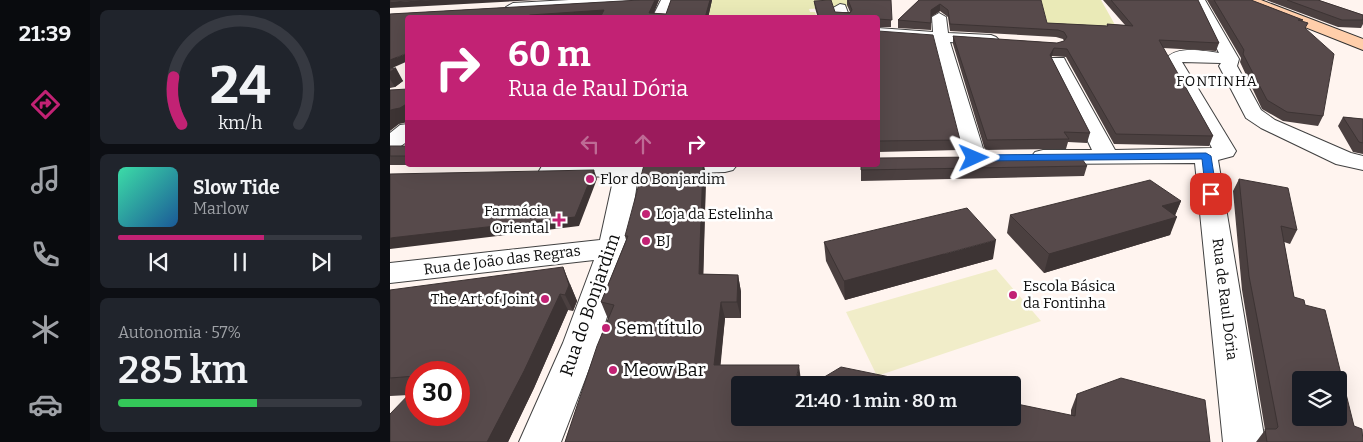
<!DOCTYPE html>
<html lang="pt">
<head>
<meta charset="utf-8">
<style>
  :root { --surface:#171b24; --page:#20242c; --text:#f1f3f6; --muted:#9ea1a6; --line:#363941; --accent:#c22274 }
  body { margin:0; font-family:Bitter,serif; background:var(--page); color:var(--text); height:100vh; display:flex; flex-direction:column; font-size:19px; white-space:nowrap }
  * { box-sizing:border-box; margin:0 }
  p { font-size:16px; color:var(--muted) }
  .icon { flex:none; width:28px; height:28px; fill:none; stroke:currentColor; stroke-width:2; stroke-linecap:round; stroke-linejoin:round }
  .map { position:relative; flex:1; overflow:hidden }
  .details { display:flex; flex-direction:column; gap:10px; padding:10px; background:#0d0f14; width:300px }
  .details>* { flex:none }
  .top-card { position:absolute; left:15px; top:15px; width:475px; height:152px; border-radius:5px; box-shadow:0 5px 20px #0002; background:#c22274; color:#fff; overflow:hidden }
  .buttons { position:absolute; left:902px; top:371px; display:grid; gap:10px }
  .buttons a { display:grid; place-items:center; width:55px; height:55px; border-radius:5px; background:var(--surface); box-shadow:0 5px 20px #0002; font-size:25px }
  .speed { position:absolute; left:15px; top:361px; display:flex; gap:10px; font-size:25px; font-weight:700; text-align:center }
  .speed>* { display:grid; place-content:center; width:65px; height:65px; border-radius:50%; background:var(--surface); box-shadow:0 5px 20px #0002; line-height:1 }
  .speed .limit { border:8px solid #d22; background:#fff; color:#111 }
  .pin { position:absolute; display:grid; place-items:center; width:42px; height:42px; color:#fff; margin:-21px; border-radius:10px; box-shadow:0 2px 8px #0006 }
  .me { position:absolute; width:55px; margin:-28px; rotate:89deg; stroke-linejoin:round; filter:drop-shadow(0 0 4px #0008) }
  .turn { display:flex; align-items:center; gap:18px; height:105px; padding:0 20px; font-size:22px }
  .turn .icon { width:65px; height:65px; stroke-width:2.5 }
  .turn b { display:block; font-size:35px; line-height:42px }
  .lanes { display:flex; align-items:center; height:48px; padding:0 20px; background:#0003; justify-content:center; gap:25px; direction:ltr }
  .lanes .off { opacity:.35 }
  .big { font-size:38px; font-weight:600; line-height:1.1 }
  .details .tile { flex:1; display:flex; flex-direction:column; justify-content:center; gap:8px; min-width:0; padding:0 18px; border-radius:8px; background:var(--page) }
  .details .dial { align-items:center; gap:0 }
  .dial svg { height:130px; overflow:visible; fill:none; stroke:var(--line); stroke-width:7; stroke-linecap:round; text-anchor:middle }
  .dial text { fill:var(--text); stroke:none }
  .song { display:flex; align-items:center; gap:15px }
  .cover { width:60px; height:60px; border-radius:8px; background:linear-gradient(135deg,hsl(160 70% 55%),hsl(210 70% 35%)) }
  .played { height:5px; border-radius:2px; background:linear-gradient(90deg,var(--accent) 60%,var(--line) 60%) }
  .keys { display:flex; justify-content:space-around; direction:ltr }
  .charge { height:8px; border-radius:4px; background:linear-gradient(90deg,#34c759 57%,var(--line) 0) }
  .trip { position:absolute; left:341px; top:376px; width:290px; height:50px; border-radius:5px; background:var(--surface); box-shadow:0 5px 20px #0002; font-weight:600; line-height:50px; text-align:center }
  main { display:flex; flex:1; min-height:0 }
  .tabs { display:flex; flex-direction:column; width:90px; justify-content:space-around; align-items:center; background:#090b0e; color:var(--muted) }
  .tabs .icon { width:35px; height:35px }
  .tabs .active { color:var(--accent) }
  .tabs b { font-size:22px; color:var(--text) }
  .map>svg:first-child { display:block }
  .green { fill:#eaeab7 }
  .pitch { fill:#f1edc9 }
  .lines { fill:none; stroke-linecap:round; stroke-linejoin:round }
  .minor-casing { stroke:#414141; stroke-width:2 }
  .secondary-casing { stroke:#303030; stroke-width:2 }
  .minor { fill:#fff; fill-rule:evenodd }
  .secondary { fill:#ffceaa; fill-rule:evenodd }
  .wall { fill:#4b4040; fill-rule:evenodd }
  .shaded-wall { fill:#3d3434 }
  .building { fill:#574a4b; stroke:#3d3434; fill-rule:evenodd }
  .route { fill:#1a73e8; stroke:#114b97 }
  .poi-dot { fill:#c22274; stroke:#fff; stroke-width:2 }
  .labels { text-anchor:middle; stroke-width:5; stroke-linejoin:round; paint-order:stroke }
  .far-neighbourhood-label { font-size:14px; letter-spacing:1px; fill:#0e0e0e; stroke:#fff }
  .poi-label { font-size:15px; fill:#0e0e0e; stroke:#fff; text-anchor:start }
  .street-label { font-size:15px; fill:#0e0e0e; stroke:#fff }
  .near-street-label { font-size:18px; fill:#0e0e0e; stroke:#fff }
  .near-poi-label { font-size:18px; fill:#0e0e0e; stroke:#fff; text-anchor:start }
</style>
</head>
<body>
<main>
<nav class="tabs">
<b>21:39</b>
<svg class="icon active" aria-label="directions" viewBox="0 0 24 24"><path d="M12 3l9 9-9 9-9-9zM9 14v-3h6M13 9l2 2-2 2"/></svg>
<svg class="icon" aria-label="music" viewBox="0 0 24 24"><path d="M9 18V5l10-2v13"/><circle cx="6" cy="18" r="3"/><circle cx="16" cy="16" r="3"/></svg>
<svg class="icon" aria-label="phone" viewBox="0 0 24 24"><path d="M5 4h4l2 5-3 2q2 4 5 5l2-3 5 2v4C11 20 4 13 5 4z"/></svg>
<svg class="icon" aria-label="climate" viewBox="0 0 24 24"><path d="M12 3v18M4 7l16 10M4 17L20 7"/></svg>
<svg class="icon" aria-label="car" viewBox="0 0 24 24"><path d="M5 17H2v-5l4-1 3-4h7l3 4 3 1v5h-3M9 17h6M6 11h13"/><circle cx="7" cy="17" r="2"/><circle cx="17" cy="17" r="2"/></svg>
</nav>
<section class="details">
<div class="tile dial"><svg viewBox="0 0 100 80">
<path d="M14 69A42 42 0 1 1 86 69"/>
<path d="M14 69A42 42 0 0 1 9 40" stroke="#c22274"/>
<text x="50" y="56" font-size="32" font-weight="700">24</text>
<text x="50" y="72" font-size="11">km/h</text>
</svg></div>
<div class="tile">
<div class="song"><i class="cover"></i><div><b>Slow Tide</b><p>Marlow</p></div></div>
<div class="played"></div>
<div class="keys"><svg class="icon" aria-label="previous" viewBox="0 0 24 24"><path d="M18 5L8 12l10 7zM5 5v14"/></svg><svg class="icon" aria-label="pause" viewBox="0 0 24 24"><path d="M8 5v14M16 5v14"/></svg><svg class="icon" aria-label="next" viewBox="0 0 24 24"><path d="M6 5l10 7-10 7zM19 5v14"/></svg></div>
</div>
<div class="tile"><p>Autonomia · 57%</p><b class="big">285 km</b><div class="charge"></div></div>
</section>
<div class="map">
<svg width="973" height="442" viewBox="0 0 973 442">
  <rect width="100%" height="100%" fill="#fff4ef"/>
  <!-- green -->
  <path class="green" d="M305,0H486L483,5L419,9L420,12H425L427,18L306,17Z
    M649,0H711L729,32L651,30Z"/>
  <!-- pitch -->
  <path class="pitch" d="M606,269L651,321L487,376L456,312Z"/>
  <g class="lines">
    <!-- minor casing -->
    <g class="minor-casing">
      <path id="minor" d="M179,0H257L251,4L123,11L116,7L123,3Z
        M271,0H283L276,18H262Z
        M803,0H815L849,59L847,66L871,110L885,120L961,153L973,156V170L946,164L871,128L856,118L829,66L831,63L792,62L846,151L843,156L828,160L875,442H833L805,163L653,164L645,162L641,157L645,152L653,150H702L660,62L662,58H674L676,62L725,150L822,148L775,60C785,45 814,51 829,53Z
        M450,4L455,5L460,18H446L443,8Z
        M549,13L556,17L558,33L601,35L606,37L609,40L606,43L601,45L560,42L596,158L592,163L584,165L576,163L572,158L544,41L488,37V28L543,32L542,17Z
        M18,124V141L8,148L0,150V133L10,125Z
        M156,165H347L343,170L335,172L248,175L238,248L209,343L171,442H129L173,343L204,260L0,283V263L210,240L224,176L161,178L152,176L149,171L152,166Z"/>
    </g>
    <!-- secondary casing -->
    <g class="secondary-casing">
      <path id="secondary" d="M853,0H871L973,39V50L854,3Z"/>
    </g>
    <!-- minor -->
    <use href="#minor" class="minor"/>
    <!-- secondary -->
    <use href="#secondary" class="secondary"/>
  </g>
  <!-- wall -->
  <path class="wall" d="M250,0H269L263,13L276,14L281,0H322L318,18L211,16L18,18L3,68L13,81L5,87L0,88V14Z
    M457,0H501V27H488V18H428L425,8L424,1L445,12H460L457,5Z
    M529,0L657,23L717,26V24L735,25L713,0H808L829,43L826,51L773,48L823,136L819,146L724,144L676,57L662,56L661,57L700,133L697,143L678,142L676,149L595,150L563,44V36L667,43L674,41L673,39L666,37L560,31L558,17L550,11L541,17V30L508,28V20Z
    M817,0H861L913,20L912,21L915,29L933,116L928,126L893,121L872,109L850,62L851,58Z
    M876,0H928L973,15V24L971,28L948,27Z
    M488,31L570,140L569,150L488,152Z
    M953,117L973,119V154L963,152L948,126Z
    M0,146H18V165H0Z
    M471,165L697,166L694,176L471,181Z
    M316,175L313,274L348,275L351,292V318H335L330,365L411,381L410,385H350V418L681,415V410L687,394L820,442H175L218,319L211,302L236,240L235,236Z
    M849,179L907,230L900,244L894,242L904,297L915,305L964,426L973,442H866L875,430L852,290L843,191Z
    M791,201L785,215L780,235L654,273L617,233L620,215Z
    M434,242L603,259L455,300L436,261Z
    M180,284L187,301L183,311L178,310L144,388L118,442H0L19,395L0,396V290ZM26,372H69L26,415Z"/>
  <!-- shaded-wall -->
  <path class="shaded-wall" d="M41,0H147L0,8V2Z
    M265,0H269L262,18L259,13Z
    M320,0H322L318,18H315Z
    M550,4V11L540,17L541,10Z
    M214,10L216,16L193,18H134L140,15Z
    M664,48L662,56L658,63L660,55Z
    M18,53V61L0,69V60Z
    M6,68L13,81L5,87L0,79V72Z
    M18,103V122L9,124L0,131V110Z
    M313,165H314L316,175L313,290L309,274Z
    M204,170L207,179L189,226L0,249V238Z
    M791,201L784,218L787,217L780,235L654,273L659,254L772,206Z
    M606,240L603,259L455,300L454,281Z
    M173,267L187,301L183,311L175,295Z
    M348,275L351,292V318L347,302Z
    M170,294L178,310L144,388L118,442H97Z
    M331,302L335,318L329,382L324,365Z
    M409,365L411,381L410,385H405Z"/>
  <!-- building -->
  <path class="building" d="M0,0H41L0,2Z
    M250,0H265L259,13L276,14L281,0H320L315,18H210L214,10L140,15L134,18H18V53L0,60V14Z
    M441,0L445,12L460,13L462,10L458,0H501L502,20L488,19V18H429L424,1Z
    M529,0H651L657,23L718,26L717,24L743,26L721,0H808L829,43L769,40L823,136L726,134L677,49L664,48L660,55L700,133L674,132L679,139L597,140L563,36L667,43L674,41L677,37L674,32L668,30L560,24L558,10L550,4L541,10V23L508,20Z
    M824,0H861L913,20H908L918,23L915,28L944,54L933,116L897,112L877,100L853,54L854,50Z
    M897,0H928L973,15V20H952Z
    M488,31L543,35L570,140L488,141Z
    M0,68H6L0,72Z
    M18,89V103L10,108L0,110V90Z
    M953,117L973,119V143L969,142Z
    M0,146H18V156H0Z
    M690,156L697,166L471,170V165H488V158Z
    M254,165H313L309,274L348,275L347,302H331L324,365H409L405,385H350V418H622V403L685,416L687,394L731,378L815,400L820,442H175L207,346L224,305L211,302L238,236H235Z
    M204,170L185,217L0,238V174Z
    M849,179L898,188L907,230L891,226L904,297L914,300L915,305L935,310L964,426L972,429L973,442H877L875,429H886L888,427L859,276ZM911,380H949V418H911Z
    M760,180L791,201L772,206L787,217L659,254L620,215Z
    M577,208L606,240L454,281L434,242Z
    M173,267L179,285L175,295L170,294L134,371L97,442H0V414L26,387V415H69V372H26V376L0,378V290Z
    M451,367L539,385H421Z"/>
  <!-- route -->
  <path class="route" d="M816,153L821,156L827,194L821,198L816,194L812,159L584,161L579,158L584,155Z"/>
  <!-- markers -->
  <g class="poi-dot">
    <circle cx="200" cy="179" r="5"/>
    <circle cx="256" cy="214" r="5"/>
    <path d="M166.5 212.5h5v5h5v5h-5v5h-5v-5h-5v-5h5z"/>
    <circle cx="256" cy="241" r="5"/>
    <circle cx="623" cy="295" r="5"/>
    <circle cx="155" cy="299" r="5"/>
    <circle cx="216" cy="328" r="5"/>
    <circle cx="223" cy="370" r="5"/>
  </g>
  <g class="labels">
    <!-- far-neighbourhood labels -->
    <g class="far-neighbourhood-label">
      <text x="827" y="86">FONTINHA</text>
    </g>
    <!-- poi labels -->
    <g class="poi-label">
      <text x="210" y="184">Flor do Bonjardim</text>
      <text x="159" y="216" text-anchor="end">Farmácia<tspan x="159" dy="17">Oriental</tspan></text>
      <text x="266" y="219">Loja da Estelinha</text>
      <text x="266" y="246">BJ</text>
      <text x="633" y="291">Escola Básica<tspan x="633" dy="17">da Fontinha</tspan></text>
      <text x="145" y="304" text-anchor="end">The Art of Joint</text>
    </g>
    <!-- street labels -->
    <g class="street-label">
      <text transform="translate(112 260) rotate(-7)" y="5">Rua de João das Regras</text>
      <text transform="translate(835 299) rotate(83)" y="5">Rua de Raul Dória</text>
    </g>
    <!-- near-street labels -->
    <g class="near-street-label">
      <text transform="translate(200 305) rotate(-71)" y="6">Rua do Bonjardim</text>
    </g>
    <!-- near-poi labels -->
    <g class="near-poi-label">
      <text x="226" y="334">Sem título</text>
      <text x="233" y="376">Meow Bar</text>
    </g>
  </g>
</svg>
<div class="buttons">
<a><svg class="icon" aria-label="layers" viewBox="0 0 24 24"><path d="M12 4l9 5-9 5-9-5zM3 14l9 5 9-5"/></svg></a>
</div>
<div class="speed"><div class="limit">30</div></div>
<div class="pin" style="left:821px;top:194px;background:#d93025"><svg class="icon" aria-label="arrive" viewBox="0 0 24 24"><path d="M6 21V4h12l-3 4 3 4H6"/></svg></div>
<svg class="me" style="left:584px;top:158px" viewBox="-20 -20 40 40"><path d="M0-17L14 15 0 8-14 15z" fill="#1a73e8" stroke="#fff" stroke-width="4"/></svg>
<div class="trip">21:40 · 1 min · 80 m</div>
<div class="top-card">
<div class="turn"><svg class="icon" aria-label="right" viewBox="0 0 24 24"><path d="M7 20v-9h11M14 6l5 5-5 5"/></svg><div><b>60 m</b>Rua de Raul Dória</div></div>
<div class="lanes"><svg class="icon off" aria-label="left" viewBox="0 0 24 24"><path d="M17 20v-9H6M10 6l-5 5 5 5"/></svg><svg class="icon off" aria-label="ahead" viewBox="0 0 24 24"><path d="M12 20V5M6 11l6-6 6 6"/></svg><svg class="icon" aria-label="right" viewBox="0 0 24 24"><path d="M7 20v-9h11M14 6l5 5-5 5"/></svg></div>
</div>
</div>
</main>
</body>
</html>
